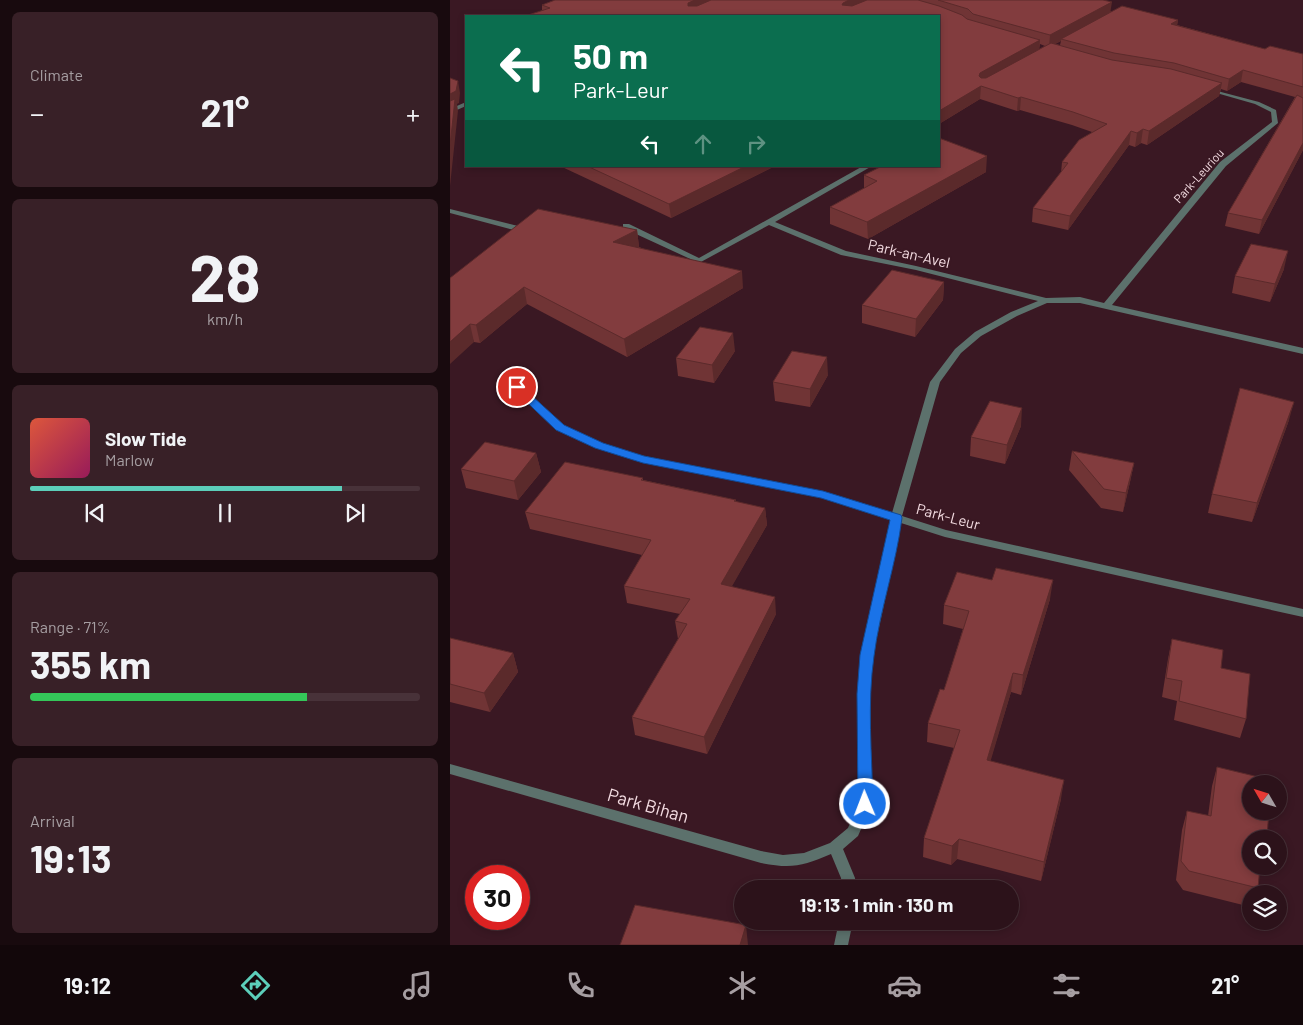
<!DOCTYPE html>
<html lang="en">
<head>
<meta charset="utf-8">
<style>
  :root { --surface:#2c121a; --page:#382027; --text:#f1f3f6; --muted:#a69ea2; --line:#483239; --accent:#5cceba }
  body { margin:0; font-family:Barlow,sans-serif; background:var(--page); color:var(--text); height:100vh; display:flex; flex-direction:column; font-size:19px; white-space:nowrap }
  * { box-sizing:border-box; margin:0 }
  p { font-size:16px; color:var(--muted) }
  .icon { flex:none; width:28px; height:28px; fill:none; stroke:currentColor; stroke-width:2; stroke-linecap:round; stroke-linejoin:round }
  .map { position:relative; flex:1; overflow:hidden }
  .side { display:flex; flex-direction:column; gap:12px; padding:12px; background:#180a0e; width:450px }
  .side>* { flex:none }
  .top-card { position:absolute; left:15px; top:15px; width:475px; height:152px; border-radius:0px; box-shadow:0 2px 8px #0003,0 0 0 1px var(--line); background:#0b6e4f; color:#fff; overflow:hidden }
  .needle { width:32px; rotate:309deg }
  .controls { position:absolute; left:792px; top:775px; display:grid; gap:10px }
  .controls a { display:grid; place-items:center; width:45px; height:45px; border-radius:50%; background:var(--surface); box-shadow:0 2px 8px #0003,0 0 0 1px var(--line); font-size:25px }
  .speed { position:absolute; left:15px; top:865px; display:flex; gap:10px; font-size:25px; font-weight:700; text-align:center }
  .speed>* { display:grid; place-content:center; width:65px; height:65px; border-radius:50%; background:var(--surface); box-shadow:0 2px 8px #0003,0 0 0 1px var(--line); line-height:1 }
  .speed .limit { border:8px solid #d22; background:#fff; color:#111 }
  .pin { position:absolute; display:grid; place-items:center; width:42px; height:42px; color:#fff; margin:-21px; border:2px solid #fff; border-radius:50%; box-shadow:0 1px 5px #0007 }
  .me { position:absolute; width:55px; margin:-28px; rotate:359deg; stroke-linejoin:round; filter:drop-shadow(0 0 4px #0008) }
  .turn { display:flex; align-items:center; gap:18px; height:105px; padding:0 25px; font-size:22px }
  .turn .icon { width:65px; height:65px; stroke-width:2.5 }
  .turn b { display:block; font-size:35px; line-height:42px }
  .lanes { display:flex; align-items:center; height:48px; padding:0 25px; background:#0003; justify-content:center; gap:25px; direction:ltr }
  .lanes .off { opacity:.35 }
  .big { font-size:38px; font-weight:700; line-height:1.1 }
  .side .card { flex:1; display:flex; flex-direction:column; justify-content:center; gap:8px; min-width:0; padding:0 18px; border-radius:8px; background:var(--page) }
  .side .dial { align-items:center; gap:0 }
  .dial b { font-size:65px; line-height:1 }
  .song { display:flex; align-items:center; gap:15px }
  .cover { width:60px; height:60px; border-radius:8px; background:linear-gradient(135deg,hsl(10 70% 55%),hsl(330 70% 35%)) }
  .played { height:5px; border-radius:2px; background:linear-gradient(90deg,var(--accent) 80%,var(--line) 80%) }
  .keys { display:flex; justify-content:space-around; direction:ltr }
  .heat { display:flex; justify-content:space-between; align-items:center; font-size:28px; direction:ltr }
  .charge { height:8px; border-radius:4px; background:linear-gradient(90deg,#34c759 71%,var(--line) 0) }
  .trip { position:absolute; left:284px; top:880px; width:285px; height:50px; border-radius:25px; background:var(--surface); box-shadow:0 2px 8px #0003,0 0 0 1px var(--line); font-weight:700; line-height:50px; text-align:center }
  .dock { display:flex; height:80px; justify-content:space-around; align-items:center; background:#12070a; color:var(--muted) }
  .dock .icon { width:35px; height:35px }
  .dock .on { color:var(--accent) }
  .dock b { font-size:22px; color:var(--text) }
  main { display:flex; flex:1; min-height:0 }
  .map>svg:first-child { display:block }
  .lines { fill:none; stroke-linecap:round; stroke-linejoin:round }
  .service { fill:#5c716c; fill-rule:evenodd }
  .minor { fill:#5c716c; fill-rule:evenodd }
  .wall { fill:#703435; fill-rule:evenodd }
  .shaded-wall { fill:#5b2a2b }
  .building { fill:#823c3e; stroke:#5b2a2b }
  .route { fill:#1a73e8; stroke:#114b97 }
  .labels { text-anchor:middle; stroke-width:4; stroke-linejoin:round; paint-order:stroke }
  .far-street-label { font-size:12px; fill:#f3dbe1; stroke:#3a1823 }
  .street-label { font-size:15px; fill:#f3dbe1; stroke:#3a1823 }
  .near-street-label { font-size:18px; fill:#f3dbe1; stroke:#3a1823 }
</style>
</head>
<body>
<main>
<section class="side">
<div class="card"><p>Climate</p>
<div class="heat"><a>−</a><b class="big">21°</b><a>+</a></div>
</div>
<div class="card dial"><b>28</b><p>km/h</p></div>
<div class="card">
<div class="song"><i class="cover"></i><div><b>Slow Tide</b><p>Marlow</p></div></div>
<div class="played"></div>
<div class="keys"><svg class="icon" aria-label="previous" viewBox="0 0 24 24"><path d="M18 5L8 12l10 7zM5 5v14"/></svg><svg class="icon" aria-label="pause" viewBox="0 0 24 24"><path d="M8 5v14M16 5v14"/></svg><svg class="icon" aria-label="next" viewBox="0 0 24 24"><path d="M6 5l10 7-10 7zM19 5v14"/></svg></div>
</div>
<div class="card"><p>Range · 71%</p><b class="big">355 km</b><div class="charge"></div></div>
<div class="card"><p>Arrival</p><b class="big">19:13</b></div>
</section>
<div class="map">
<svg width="853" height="945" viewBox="0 0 853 945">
  <rect width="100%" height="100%" fill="#3a1823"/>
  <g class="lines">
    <!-- service -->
    <path class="service" d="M0,209L72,227L73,229L68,235H62L61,233L64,230L0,213Z"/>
    <!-- minor -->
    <path class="minor" d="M756,88L809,102L826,110L828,123L776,166L662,305L853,348V354L630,303H597L567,316L531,336L511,353L490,382L452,516L496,530L853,609V617L495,537L451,523L448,540L423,655L420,694L422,804L408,836L393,849L405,878L406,889H392L391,878L381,854C353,866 342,869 311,863L0,774V764L311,851L333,855L354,853L380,843L398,828L408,804V694L411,655L438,540L441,520L372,498L193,462L146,448L107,429L62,387L67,384L70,385L113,425L152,444L194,456L373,492L442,513L480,382L505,349L525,332L561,312L588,301L466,270L391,255L319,225L249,263L173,228V224H179L249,258L413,166H422L325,222L396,251L466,266L596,298L630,297L654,303L770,162L822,122L821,112L805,104L756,90Z
      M16,102V106L0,113V109Z
      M389,921H403L398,945H384Z"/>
  </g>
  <!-- wall -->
  <path class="wall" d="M105,0H653L661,12L728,20L727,25L815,49L853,54V150L809,234L775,226L778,213L845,97L791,82L777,91L771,89L769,96L697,145L691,143L685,147L679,145L618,230L582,222L583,208L611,173L612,162L642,132L622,125L570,110L567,111L530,99L489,124V16L92,10V5ZM611,41L610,45L605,44ZM590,44L595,46L589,49Z
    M110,166H325L221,218Z
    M536,172L418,239L380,224V207L414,188V175Z
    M187,230L189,247L293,288L177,357L77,304L30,343L24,342L0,278Z
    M834,269L820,302L782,293L785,276Z
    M494,282L493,300L465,337L412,323V305Z
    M285,351L264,383L228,376L226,358Z
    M378,375L360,407L325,401L323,382Z
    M839,420L802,522L758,513L762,494Z
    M571,426L555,464L520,456L521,437Z
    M622,451L684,463L680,482L673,512L651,508L619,470Z
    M86,453L91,472L68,500L16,488L11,469Z
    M193,478V480L286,500V502L315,508L317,525L281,587L326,614L257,754L185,735L182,717L228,639L225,621L230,614L177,603L174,586L192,555L80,529L75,512Z
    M600,599L571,695L561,692L540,761L611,799L591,881L507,859L501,865L473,857L474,838L504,748L477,742L478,723L494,690L513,629L493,624L494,605Z
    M0,638L63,653L68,672L40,712L0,702Z
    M722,639L771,668L796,719L790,738L724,720L727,701L712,697L718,659Z
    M767,767L817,836L816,839H801L808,888L806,894H801V907L733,890L726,880L732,830L737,811L758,816L762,786Z"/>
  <!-- shaded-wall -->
  <path class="shaded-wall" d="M245,0H274L239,14L238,6V3Z
    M399,0H426L393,14L392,5L393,3Z
    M662,2L660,14L611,39V41L599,47L600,35Z
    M728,20L726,32L721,24Z
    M590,40L589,53L531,86L530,99L489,124V111L530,73Z
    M793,70L791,82L777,91L779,79Z
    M8,81L10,93L9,103L7,104L8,111L0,186V94Z
    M772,83L769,96L697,145L699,131Z
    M571,97L570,110L567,111L568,98Z
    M693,129L691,143L685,147L687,133Z
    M681,131L679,145L618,230L620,216Z
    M853,143V150L809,234L812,220Z
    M537,156L536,172L418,239L417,222Z
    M296,166H325L221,218L219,204Z
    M187,230L189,247L166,259L163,242Z
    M838,251L834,269L820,302L825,284Z
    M292,271L293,288L177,357L174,339Z
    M494,282L493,300L465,337L466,319Z
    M74,287L77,304L30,343L26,325Z
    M20,324L24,342L0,364V342Z
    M283,333L285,351L264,383L262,365Z
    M377,357L378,375L360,407V389Z
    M844,402L839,420L802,522L807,503Z
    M572,408L571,426L555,464L557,445Z
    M86,453L91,472L68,500L64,481Z
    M684,463L680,482L673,512L676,493Z
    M315,508L317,525L273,602L271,584Z
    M603,580L600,599L571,695L573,675Z
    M325,597L326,614L257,754L254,737Z
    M63,653L68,672L40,712L34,693Z
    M563,673L561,692L535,780L537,760Z
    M614,780L611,799L591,881L594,862Z
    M509,839L507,859L501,865L502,846Z
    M296,925L298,945H290Z"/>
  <!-- building -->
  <path class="building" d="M105,0H245L238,3V6H247L261,0H399L393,3L392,5L402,6L417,0H468L489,6L512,15L517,19L590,40L530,73L529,76L531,78H536L601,43L662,60L721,69L772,83L699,131L693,129L687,133L681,131L620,216L583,208L618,163L612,162L629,140L657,124L623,112L571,97L568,98L531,86L489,111V16H75L100,8L92,5Z
    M488,0H653L662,2L600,35L523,14L518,9Z
    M672,6L728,20L721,24L815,49L820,46L853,54V87L793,70L779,79L724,63L664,53L611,39Z
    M0,78L8,81L6,91L0,94Z
    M847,95L853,98V143L812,220L778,213Z
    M5,99L0,146V101Z
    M489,138L537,156L417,222L380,207L427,181L414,175L432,166H489Z
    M137,166H296L219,204Z
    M88,209L187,230L163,242L292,271L174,339L74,287L26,325L20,324L0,342V278Z
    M801,244L838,251L825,284L785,276Z
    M442,270L494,282L466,319L412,305Z
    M250,327L283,333L262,365L226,358Z
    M342,351L377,357L360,389L323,382Z
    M790,388L844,402L807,503L762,494Z
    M540,401L572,408L557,445L521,437Z
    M35,442L86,453L64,481L11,469Z
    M622,451L684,463L676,493L654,489Z
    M115,462L193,478L191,480L286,500L284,501L315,508L271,584L325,597L254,737L182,717L237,624L225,621L240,599L174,586L201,540L75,512Z
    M546,568L603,580L573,675L563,673L537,760L614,780L594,862L509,839L502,846L474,838L510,730L478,723L490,689L494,690L519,611L494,605L507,572L542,580Z
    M0,638L63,653L34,693L0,684Z
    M722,639L773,650L771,668L800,674L796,719L729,701L732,681L716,678Z
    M767,767L821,780V784H801V811H819L817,836L812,835V839H801V866H810L808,888L739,871L731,861L737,811L761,816Z
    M185,905L296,925L290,945H170Z"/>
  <!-- route -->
  <path class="route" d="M67,384L70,385L114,425L153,443L194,456L373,491L451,515L452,518C446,565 430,609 424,656C417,704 422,755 423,804L421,808L415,810L410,808L408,804L407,694L410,655L440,520L371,498L193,463L145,448L106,430L63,389L62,387L63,385Z"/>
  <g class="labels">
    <!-- far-street labels -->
    <g class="far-street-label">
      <text transform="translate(749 176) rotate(-48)" y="4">Park-Leuriou</text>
    </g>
    <!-- street labels -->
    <g class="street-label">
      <text transform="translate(459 254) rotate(13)" y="5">Park-an-Avel</text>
      <text transform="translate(498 517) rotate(15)" y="5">Park-Leur</text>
    </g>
    <!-- near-street labels -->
    <g class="near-street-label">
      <text transform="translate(198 806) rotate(16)" y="6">Park Bihan</text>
    </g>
  </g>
</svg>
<div class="controls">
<a><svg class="needle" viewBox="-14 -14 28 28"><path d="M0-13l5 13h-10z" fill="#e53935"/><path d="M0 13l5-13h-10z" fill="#a69ea2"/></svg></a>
<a><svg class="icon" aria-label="search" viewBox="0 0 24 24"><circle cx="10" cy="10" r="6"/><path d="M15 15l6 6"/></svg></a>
<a><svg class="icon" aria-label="layers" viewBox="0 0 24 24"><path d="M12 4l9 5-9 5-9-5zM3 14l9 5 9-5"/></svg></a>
</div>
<div class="speed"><div class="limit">30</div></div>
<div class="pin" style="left:67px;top:387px;background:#d93025"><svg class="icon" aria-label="arrive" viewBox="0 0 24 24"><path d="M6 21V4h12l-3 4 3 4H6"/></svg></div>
<svg class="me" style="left:415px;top:804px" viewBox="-20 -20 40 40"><circle r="17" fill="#1a73e8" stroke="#fff" stroke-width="3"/><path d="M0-11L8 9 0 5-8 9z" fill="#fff"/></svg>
<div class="trip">19:13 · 1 min · 130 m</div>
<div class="top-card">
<div class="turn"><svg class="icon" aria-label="left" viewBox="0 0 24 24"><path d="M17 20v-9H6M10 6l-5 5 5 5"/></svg><div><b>50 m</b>Park-Leur</div></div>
<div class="lanes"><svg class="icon" aria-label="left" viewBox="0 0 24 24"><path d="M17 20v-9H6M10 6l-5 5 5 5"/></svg><svg class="icon off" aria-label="ahead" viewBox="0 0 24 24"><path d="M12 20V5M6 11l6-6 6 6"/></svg><svg class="icon off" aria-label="right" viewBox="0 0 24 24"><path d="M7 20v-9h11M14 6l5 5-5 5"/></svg></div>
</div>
</div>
</main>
<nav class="dock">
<b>19:12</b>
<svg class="icon on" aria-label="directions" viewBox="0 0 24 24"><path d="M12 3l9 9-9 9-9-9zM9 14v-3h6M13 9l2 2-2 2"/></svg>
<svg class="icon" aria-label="music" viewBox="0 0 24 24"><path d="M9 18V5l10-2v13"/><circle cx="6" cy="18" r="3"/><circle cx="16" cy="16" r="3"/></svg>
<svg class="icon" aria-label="phone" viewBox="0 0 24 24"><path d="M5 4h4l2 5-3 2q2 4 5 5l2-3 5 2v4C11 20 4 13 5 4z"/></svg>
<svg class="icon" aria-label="climate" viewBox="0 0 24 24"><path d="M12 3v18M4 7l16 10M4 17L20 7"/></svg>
<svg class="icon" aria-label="car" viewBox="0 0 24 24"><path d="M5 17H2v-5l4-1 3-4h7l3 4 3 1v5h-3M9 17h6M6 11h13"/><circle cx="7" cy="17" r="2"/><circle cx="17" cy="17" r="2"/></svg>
<svg class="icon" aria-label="filters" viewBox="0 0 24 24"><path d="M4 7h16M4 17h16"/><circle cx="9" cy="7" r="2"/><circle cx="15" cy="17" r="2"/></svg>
<b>21°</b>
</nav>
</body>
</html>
